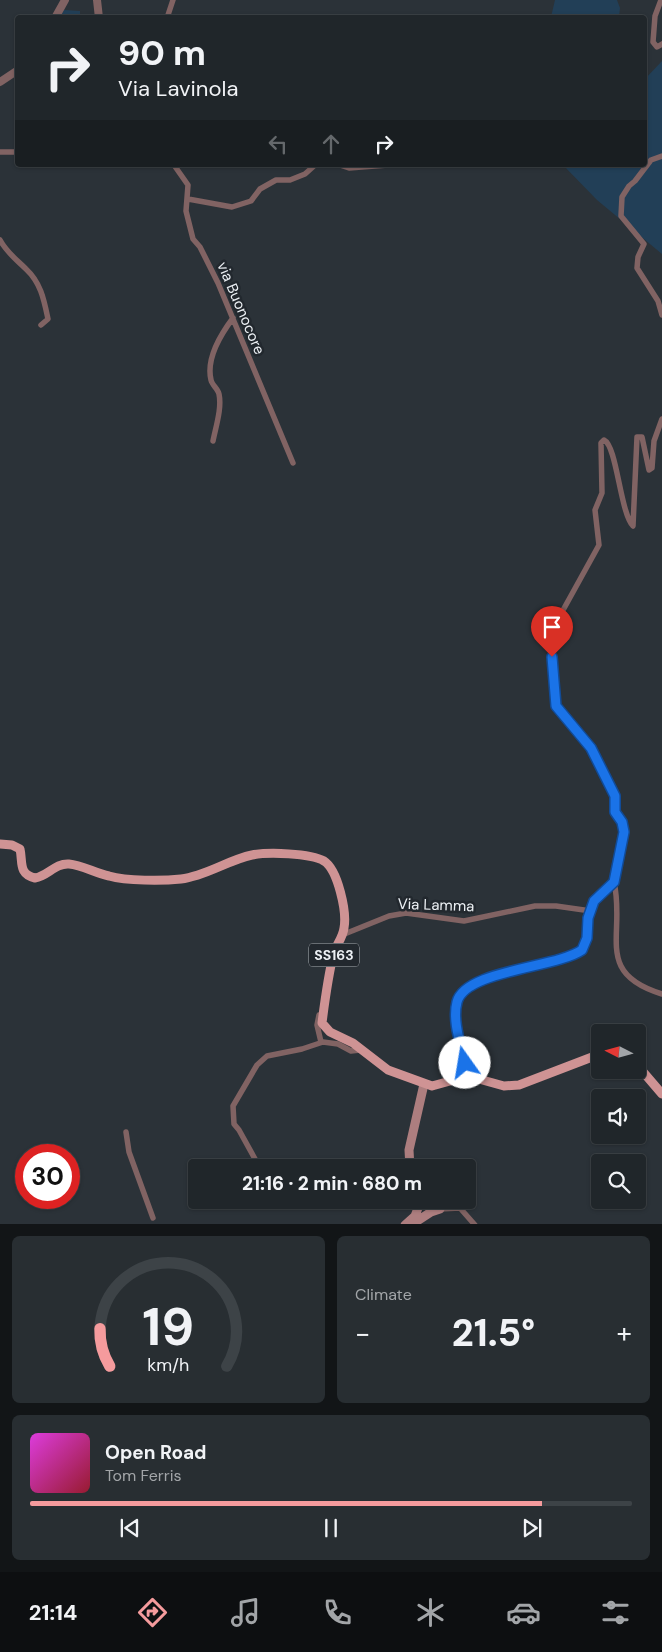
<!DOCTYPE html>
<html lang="en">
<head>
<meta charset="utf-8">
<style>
  :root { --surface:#20262a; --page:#282e32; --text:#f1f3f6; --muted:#a2a5a8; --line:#3d4347; --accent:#f59b9d }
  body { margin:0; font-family:"DM Sans",sans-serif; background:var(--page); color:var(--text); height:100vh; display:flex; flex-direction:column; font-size:19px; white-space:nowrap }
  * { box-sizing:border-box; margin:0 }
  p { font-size:16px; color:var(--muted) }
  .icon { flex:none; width:28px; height:28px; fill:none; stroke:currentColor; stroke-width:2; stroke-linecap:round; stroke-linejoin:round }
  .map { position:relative; height:1224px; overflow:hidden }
  .drawer { display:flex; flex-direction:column; gap:12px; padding:12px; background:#121517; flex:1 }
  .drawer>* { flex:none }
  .guide { position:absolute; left:15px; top:15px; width:632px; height:152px; border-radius:5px; box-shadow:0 1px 4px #0004,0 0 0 1px var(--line); background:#20262a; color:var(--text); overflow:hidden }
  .needle { width:32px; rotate:276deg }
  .buttons { position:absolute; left:591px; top:1024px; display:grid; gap:10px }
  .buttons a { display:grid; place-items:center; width:55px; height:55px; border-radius:5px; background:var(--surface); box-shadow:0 1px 4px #0004,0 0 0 1px var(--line); font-size:25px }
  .speed { position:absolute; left:15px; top:1144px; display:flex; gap:10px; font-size:25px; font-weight:700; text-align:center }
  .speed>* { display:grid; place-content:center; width:65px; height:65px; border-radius:50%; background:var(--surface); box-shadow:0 1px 4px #0004,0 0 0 1px var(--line); line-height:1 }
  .speed .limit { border:8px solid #d22; background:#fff; color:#111 }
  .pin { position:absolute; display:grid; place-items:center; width:42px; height:42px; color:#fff; margin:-51px -21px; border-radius:50% 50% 50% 0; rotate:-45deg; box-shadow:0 0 5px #0007 }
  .pin .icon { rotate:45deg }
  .me { position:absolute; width:55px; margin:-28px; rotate:347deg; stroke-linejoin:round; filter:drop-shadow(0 0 4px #0008) }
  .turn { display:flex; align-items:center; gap:18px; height:105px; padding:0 20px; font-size:22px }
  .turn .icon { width:65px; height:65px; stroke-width:2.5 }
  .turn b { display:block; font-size:35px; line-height:42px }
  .lanes { display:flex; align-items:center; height:48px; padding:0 20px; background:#0003; justify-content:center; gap:25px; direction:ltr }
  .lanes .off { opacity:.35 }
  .big { font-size:38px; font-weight:800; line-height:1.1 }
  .drawer .widget { flex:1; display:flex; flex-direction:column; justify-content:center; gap:8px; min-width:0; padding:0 18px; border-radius:8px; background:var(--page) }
  .drawer .dial { align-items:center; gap:0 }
  .dial svg { height:130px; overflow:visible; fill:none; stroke:var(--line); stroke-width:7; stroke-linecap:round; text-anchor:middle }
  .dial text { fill:var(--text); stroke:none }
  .song { display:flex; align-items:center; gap:15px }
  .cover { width:60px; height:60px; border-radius:8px; background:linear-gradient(135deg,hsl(300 70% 55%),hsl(350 70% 35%)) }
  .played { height:5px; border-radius:2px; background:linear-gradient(90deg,var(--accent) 85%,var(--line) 85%) }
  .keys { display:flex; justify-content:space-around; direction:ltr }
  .heat { display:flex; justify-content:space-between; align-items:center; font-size:28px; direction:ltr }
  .drawer .tiles { flex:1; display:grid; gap:12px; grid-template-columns:1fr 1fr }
  .widget:last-child { grid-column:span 2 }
  .trip { position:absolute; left:188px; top:1159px; width:288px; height:50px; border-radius:5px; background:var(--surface); box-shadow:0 1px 4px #0004,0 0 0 1px var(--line); font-weight:800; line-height:50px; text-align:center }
  .tab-bar { display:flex; height:80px; justify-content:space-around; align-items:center; background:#0d0f11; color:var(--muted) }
  .tab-bar .icon { width:35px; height:35px }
  .tab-bar .on { color:var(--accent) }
  .tab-bar b { font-size:22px; color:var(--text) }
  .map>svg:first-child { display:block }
  .green { fill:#223f57 }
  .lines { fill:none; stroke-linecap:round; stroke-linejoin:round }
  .minor { stroke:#816363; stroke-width:5.5 }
  .tertiary { stroke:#816363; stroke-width:8 }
  .secondary { stroke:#ad7e7f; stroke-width:9 }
  .primary { stroke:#cf9394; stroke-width:9 }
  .route-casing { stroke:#114b97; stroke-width:12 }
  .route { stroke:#1a73e8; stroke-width:9 }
  .labels { text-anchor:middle; stroke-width:5; stroke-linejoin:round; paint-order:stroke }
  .shield { fill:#22282e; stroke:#afb4b9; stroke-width:1 }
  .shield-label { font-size:14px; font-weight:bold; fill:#ecf0f4 }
  .street-label { font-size:15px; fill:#ecf0f4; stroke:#22282e }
</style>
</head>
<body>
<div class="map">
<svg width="662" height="1225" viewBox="0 0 662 1225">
  <rect width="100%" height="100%" fill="#2b3238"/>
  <!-- green -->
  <path class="green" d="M555,0H617L620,8L619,17H551Z
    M64,10L80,11V17L59,18Z
    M662,61V254L597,200L563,165H645V79Z"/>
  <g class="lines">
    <!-- minor -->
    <path class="minor" d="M661,0L655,16L653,42L657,47L662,44
      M167,18L173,0
      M0,152H18
      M662,156L651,160L635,181L629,186L622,197L621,216L644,244L638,257L637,268L658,301L662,315
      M174,165L188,185L186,211L193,239L200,247L218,283L293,463
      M340,165L349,168L388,165
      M188,199L232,207L251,201L260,189L276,180H290L305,174L315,165
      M0,240C7,253 16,259 26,269C41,283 44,300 48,319L41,325
      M213,441C216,426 222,408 219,394C218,389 212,385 211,380C206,359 221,334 233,318
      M614,882C626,934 593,973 662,994
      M342,935L389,916L406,913L464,921L535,906H556L591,911
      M319,1015L317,1025L321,1042
      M464,1077C466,1052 453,1029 457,1004C462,970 556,968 582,950L587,938L588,918L594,901L614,882L625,832L622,822L615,812V796L591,748L555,706L551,640L562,612L599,545L595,510L602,493L601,443L604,440C617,446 620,512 633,526L637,437H642L649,470L652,468L654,441L662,419
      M126,1132L129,1152L153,1218
      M260,1168L239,1130L234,1124L233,1106L257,1065L267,1056L302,1049L323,1042L338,1044L351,1051L360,1050
      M440,1209L460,1208L475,1225"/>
    <!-- tertiary -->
    <path class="tertiary" d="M97,0L99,18
      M55,18L65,0
      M0,82L18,70"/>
    <!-- secondary -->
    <path class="secondary" d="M410,1168L409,1150L424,1084
      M405,1225L415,1216L421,1200
      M411,1225L431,1212L440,1209"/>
    <!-- primary -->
    <path class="primary" d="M0,844L12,845L20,849C23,862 18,874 35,878C48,876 55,863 69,864C82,865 95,873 109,876C127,881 162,881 181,879C206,876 228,860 252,855C268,852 310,853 324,861C338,870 347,912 344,928C343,937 337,944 334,952C328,976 325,999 322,1023L330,1032L353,1043L388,1070L432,1086L468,1076L504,1086L519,1085L600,1054
      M638,1066L662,1094"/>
  </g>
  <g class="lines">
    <!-- route casing -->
    <g class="route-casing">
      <path id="route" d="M465,1063C461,1045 452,1021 457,1002C465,970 556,968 582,950L587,938L588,918L594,901L614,882L624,832L622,822L615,812V796L591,748L556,706L552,657"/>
    </g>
    <!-- route -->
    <use href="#route" class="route"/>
  </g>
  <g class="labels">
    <!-- shield labels -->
    <rect class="shield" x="309" y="943.5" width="50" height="23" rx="4"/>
    <g class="shield-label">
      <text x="334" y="960">SS163</text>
    </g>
    <!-- street labels -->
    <g class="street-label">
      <text transform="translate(241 308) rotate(67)" y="5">via Buonocore</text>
      <text transform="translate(436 905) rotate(2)" y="5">Via Lamma</text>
    </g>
  </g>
</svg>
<div class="buttons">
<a><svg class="needle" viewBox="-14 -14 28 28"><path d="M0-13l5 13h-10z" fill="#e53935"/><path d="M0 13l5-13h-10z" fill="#a2a5a8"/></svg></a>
<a><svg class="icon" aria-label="sound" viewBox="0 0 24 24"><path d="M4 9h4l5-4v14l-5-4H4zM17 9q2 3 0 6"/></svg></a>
<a><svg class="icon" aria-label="search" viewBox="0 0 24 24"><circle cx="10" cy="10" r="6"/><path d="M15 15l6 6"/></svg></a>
</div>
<div class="speed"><div class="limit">30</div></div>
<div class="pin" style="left:552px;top:657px;background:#d93025"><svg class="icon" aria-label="arrive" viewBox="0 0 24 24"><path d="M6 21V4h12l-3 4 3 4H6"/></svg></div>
<svg class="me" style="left:465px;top:1063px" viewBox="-20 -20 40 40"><circle r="19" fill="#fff"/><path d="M0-13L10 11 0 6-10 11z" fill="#1a73e8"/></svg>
<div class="trip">21:16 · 2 min · 680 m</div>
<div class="guide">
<div class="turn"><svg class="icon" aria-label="right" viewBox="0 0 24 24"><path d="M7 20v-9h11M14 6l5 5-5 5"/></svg><div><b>90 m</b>Via Lavinola</div></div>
<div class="lanes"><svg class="icon off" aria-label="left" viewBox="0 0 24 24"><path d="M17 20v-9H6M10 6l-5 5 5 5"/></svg><svg class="icon off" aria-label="ahead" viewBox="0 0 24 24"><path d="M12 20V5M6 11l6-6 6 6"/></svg><svg class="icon" aria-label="right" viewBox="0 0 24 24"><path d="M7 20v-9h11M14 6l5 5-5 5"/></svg></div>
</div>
</div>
<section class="drawer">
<div class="tiles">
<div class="widget dial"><svg viewBox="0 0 100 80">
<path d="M14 69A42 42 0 1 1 86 69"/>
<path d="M14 69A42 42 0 0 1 8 46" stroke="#f59b9d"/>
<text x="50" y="56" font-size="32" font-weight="700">19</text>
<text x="50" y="72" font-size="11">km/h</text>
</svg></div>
<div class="widget"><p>Climate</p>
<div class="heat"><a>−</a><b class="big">21.5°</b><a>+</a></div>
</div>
<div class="widget">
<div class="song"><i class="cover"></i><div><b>Open Road</b><p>Tom Ferris</p></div></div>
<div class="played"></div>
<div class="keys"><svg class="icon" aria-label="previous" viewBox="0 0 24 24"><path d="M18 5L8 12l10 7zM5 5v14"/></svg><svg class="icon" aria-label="pause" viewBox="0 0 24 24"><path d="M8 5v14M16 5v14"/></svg><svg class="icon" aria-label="next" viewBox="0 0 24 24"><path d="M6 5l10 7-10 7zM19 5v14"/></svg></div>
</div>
</div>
</section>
<nav class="tab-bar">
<b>21:14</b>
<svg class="icon on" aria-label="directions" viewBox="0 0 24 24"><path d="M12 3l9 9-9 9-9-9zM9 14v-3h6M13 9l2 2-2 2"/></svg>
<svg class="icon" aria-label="music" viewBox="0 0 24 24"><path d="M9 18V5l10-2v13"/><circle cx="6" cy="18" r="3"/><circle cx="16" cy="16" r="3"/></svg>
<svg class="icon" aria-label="phone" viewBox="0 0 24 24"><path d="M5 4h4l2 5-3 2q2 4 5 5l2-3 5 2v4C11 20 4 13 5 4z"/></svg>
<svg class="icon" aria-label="climate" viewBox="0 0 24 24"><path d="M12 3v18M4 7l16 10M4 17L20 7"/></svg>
<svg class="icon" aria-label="car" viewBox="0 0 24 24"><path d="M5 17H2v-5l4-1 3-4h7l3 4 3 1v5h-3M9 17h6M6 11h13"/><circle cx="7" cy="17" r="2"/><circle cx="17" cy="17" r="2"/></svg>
<svg class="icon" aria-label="filters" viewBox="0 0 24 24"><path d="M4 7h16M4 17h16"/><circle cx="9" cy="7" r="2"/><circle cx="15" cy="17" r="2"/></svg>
</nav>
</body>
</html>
